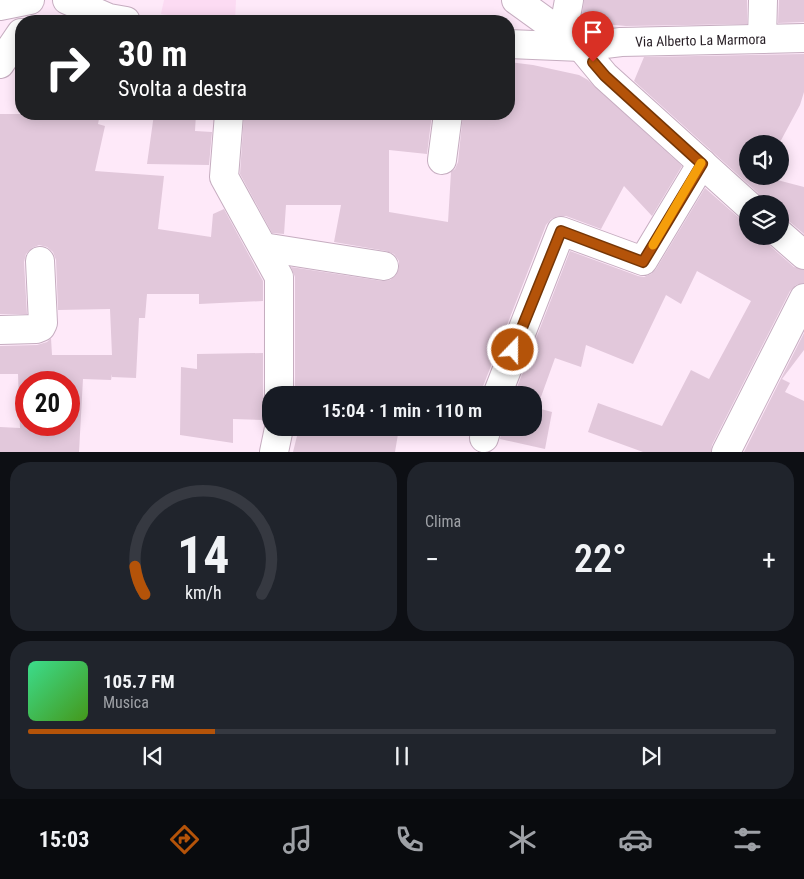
<!DOCTYPE html>
<html lang="it">
<head>
<meta charset="utf-8">
<style>
  :root { --surface:#171b24; --page:#20242c; --text:#f1f3f6; --muted:#9ea1a6; --line:#363941; --accent:#b45309 }
  body { margin:0; font-family:"Roboto Condensed",sans-serif; background:var(--page); color:var(--text); height:100vh; display:flex; flex-direction:column; font-size:19px; white-space:nowrap }
  * { box-sizing:border-box; margin:0 }
  p { font-size:16px; color:var(--muted) }
  .icon { flex:none; width:28px; height:28px; fill:none; stroke:currentColor; stroke-width:2; stroke-linecap:round; stroke-linejoin:round }
  .map { position:relative; height:452px; overflow:hidden }
  .side { display:flex; flex-direction:column; gap:10px; padding:10px; background:#0d0f14; flex:1 }
  .side>* { flex:none }
  .hud { position:absolute; left:15px; top:15px; width:500px; height:105px; border-radius:20px; box-shadow:0 2px 12px #0003; background:#202124; color:#fff; overflow:hidden }
  .buttons { position:absolute; left:739px; top:135px; display:grid; gap:10px }
  .buttons a { display:grid; place-items:center; width:50px; height:50px; border-radius:50%; background:var(--surface); box-shadow:0 2px 12px #0003; font-size:25px }
  .speed { position:absolute; left:15px; top:371px; display:flex; gap:10px; font-size:25px; font-weight:700; text-align:center }
  .speed>* { display:grid; place-content:center; width:65px; height:65px; border-radius:50%; background:var(--surface); box-shadow:0 2px 12px #0003; line-height:1 }
  .speed .limit { border:8px solid #d22; background:#fff; color:#111 }
  .pin { position:absolute; display:grid; place-items:center; width:42px; height:42px; color:#fff; margin:-51px -21px; border-radius:50% 50% 50% 0; rotate:-45deg; box-shadow:0 0 5px #0007 }
  .pin .icon { rotate:45deg }
  .me { position:absolute; width:55px; margin:-28px; rotate:22deg; stroke-linejoin:round; filter:drop-shadow(0 0 4px #0008) }
  .turn { display:flex; align-items:center; gap:18px; height:105px; padding:0 20px; font-size:22px }
  .turn .icon { width:65px; height:65px; stroke-width:2.5 }
  .turn b { display:block; font-size:35px; line-height:42px }
  .big { font-size:38px; font-weight:600; line-height:1.1 }
  .side .tile { flex:1; display:flex; flex-direction:column; justify-content:center; gap:8px; min-width:0; padding:0 18px; border-radius:20px; background:var(--page) }
  .side .dial { align-items:center; gap:0 }
  .dial svg { height:130px; overflow:visible; fill:none; stroke:var(--line); stroke-width:7; stroke-linecap:round; text-anchor:middle }
  .dial text { fill:var(--text); stroke:none }
  .song { display:flex; align-items:center; gap:15px }
  .cover { width:60px; height:60px; border-radius:8px; background:linear-gradient(135deg,hsl(150 70% 55%),hsl(100 70% 35%)) }
  .played { height:5px; border-radius:2px; background:linear-gradient(90deg,var(--accent) 25%,var(--line) 25%) }
  .keys { display:flex; justify-content:space-around; direction:ltr }
  .heat { display:flex; justify-content:space-between; align-items:center; font-size:28px; direction:ltr }
  .side .tiles { flex:1; display:grid; gap:10px; grid-template-columns:1fr 1fr }
  .tile:last-child { grid-column:span 2 }
  .trip { position:absolute; left:262px; top:386px; width:280px; height:50px; border-radius:20px; background:var(--surface); box-shadow:0 2px 12px #0003; font-weight:600; line-height:50px; text-align:center }
  .menu { display:flex; height:80px; justify-content:space-around; align-items:center; background:#090b0e; color:var(--muted) }
  .menu .icon { width:35px; height:35px }
  .menu .selected { color:var(--accent) }
  .menu b { font-size:22px; color:var(--text) }
  .map>svg:first-child { display:block }
  .built { fill:#fcdbf3 }
  .building { fill:#e2c8db; fill-rule:evenodd }
  .lines { fill:none; stroke-linecap:round; stroke-linejoin:round }
  .minor-casing { stroke:#c6adc0; stroke-width:30 }
  .minor { stroke:#fff; stroke-width:28 }
  .route-casing { stroke:#753606; stroke-width:12 }
  .route { stroke:#b45309; stroke-width:9 }
  .slow { stroke:#f59e0b; stroke-width:9 }
  .labels { text-anchor:middle; stroke-width:4; stroke-linejoin:round; paint-order:stroke }
  .street-label { font-size:14px; fill:#271e25; stroke:#fee9f9 }
</style>
</head>
<body>
<div class="map">
<svg width="804" height="452" viewBox="0 0 804 452">
  <rect width="100%" height="100%" fill="#fee9f9"/>
  <!-- built -->
  <path class="built" d="M164,0H236L235,21H210L161,14Z"/>
  <!-- building -->
  <path class="building" d="M584,0H747V24L626,26L581,22Z
    M779,0H804V22L778,23Z
    M804,54V92L800,105L779,144H748V176H762L804,187V234L790,222L780,219V204H763L758,193L634,81L644,57Z
    M509,62L533,65L579,75L588,80L682,166L652,216L624,186L601,229L566,216H558L551,219L546,225L482,389V395H295V277L291,267L382,281L390,280L396,275L399,268V261L394,254L386,251L334,242L341,205H286L284,234L272,233L240,174L244,114H432L427,154L389,150V212L448,222L451,172L455,169L458,162L463,114H509Z
    M0,114H100L98,124L105,126L95,171L164,176L158,229L211,237L213,214L224,209L263,281V301L199,304V294H147L145,318H139L136,378L112,377V374L111,380L83,379L79,452H0V427L20,428L18,374H0V346L37,345L47,342L51,338L52,355H112L110,309L58,310L56,260L53,252L47,247L39,245L32,248L26,254L24,262L27,314H0ZM26,382H69V425H26Z
    M154,114H196L195,131L212,132L209,165L147,164Z
    M705,188L738,217L748,220V236H765L770,246L794,267L804,270V283L796,285L790,291L712,445L711,452H643L588,432L598,403L662,426L691,370L709,379L751,301L697,271L681,304L666,295L633,364L586,345L581,367L555,358L537,408L552,412L545,449L500,439L502,428H534V395H514L570,251L638,276L644,277L651,274L656,269Z
    M804,333V350L782,379L790,383L785,392L804,401V452H744Z
    M263,353V395L266,403L271,408V415L266,420L233,419V443L180,435L181,367L197,369V354Z
    M299,428H399L395,452H293Z"/>
  <g class="lines">
    <!-- minor casing -->
    <g class="minor-casing">
      <g id="minor">
        <path d="M67,0L109,18L126,21"/>
        <path d="M516,0L581,47L605,76L748,205"/>
        <path d="M0,6L30,0"/>
        <path d="M563,33L569,0"/>
        <path d="M762,39L763,0"/>
        <path id="s1" d="M509,44L581,47L621,42L804,38"/>
        <path d="M0,64L21,33"/>
        <path d="M229,114L224,177L279,277V395"/>
        <path d="M442,160L448,114"/>
        <path d="M780,234L804,255"/>
        <path d="M263,247L384,266"/>
        <path d="M0,330L36,329L41,327L43,323L40,261"/>
        <path d="M497,395L561,231L643,261L702,163"/>
        <path d="M484,438L487,428"/>
        <path d="M274,452L279,428"/>
        <path d="M726,452L804,298"/>
      </g>
    </g>
    <!-- minor -->
    <use href="#minor" class="minor"/>
  </g>
  <g class="lines">
    <!-- route casing -->
    <g class="route-casing">
      <path id="route" d="M513,350L561,231L643,262L702,164L605,76L593,62"/>
    </g>
    <!-- route -->
    <use href="#route" class="route"/>
    <!-- slow -->
    <path class="slow" d="M653,245L701,163"/>
  </g>
  <g class="labels">
    <!-- street labels -->
    <g class="street-label">
      <text dy="5" stroke="none"><textPath href="#s1" startOffset="192">Via Alberto La Marmora</textPath></text>
    </g>
  </g>
</svg>
<div class="buttons">
<a><svg class="icon" aria-label="sound" viewBox="0 0 24 24"><path d="M4 9h4l5-4v14l-5-4H4zM17 9q2 3 0 6"/></svg></a>
<a><svg class="icon" aria-label="layers" viewBox="0 0 24 24"><path d="M12 4l9 5-9 5-9-5zM3 14l9 5 9-5"/></svg></a>
</div>
<div class="speed"><div class="limit">20</div></div>
<div class="pin" style="left:593px;top:62px;background:#d93025"><svg class="icon" aria-label="arrive" viewBox="0 0 24 24"><path d="M6 21V4h12l-3 4 3 4H6"/></svg></div>
<svg class="me" style="left:513px;top:350px" viewBox="-20 -20 40 40"><circle r="17" fill="#b45309" stroke="#fff" stroke-width="3"/><path d="M0-11L8 9 0 5-8 9z" fill="#fff"/></svg>
<div class="trip">15:04 · 1 min · 110 m</div>
<div class="hud">
<div class="turn"><svg class="icon" aria-label="right" viewBox="0 0 24 24"><path d="M7 20v-9h11M14 6l5 5-5 5"/></svg><div><b>30 m</b>Svolta a destra</div></div>
</div>
</div>
<section class="side">
<div class="tiles">
<div class="tile dial"><svg viewBox="0 0 100 80">
<path d="M14 69A42 42 0 1 1 86 69"/>
<path d="M14 69A42 42 0 0 1 8 52" stroke="#b45309"/>
<text x="50" y="56" font-size="32" font-weight="700">14</text>
<text x="50" y="72" font-size="11">km/h</text>
</svg></div>
<div class="tile"><p>Clima</p>
<div class="heat"><a>−</a><b class="big">22°</b><a>+</a></div>
</div>
<div class="tile">
<div class="song"><i class="cover"></i><div><b>105.7 FM</b><p>Musica</p></div></div>
<div class="played"></div>
<div class="keys"><svg class="icon" aria-label="previous" viewBox="0 0 24 24"><path d="M18 5L8 12l10 7zM5 5v14"/></svg><svg class="icon" aria-label="pause" viewBox="0 0 24 24"><path d="M8 5v14M16 5v14"/></svg><svg class="icon" aria-label="next" viewBox="0 0 24 24"><path d="M6 5l10 7-10 7zM19 5v14"/></svg></div>
</div>
</div>
</section>
<nav class="menu">
<b>15:03</b>
<svg class="icon selected" aria-label="directions" viewBox="0 0 24 24"><path d="M12 3l9 9-9 9-9-9zM9 14v-3h6M13 9l2 2-2 2"/></svg>
<svg class="icon" aria-label="music" viewBox="0 0 24 24"><path d="M9 18V5l10-2v13"/><circle cx="6" cy="18" r="3"/><circle cx="16" cy="16" r="3"/></svg>
<svg class="icon" aria-label="phone" viewBox="0 0 24 24"><path d="M5 4h4l2 5-3 2q2 4 5 5l2-3 5 2v4C11 20 4 13 5 4z"/></svg>
<svg class="icon" aria-label="climate" viewBox="0 0 24 24"><path d="M12 3v18M4 7l16 10M4 17L20 7"/></svg>
<svg class="icon" aria-label="car" viewBox="0 0 24 24"><path d="M5 17H2v-5l4-1 3-4h7l3 4 3 1v5h-3M9 17h6M6 11h13"/><circle cx="7" cy="17" r="2"/><circle cx="17" cy="17" r="2"/></svg>
<svg class="icon" aria-label="filters" viewBox="0 0 24 24"><path d="M4 7h16M4 17h16"/><circle cx="9" cy="7" r="2"/><circle cx="15" cy="17" r="2"/></svg>
</nav>
</body>
</html>
